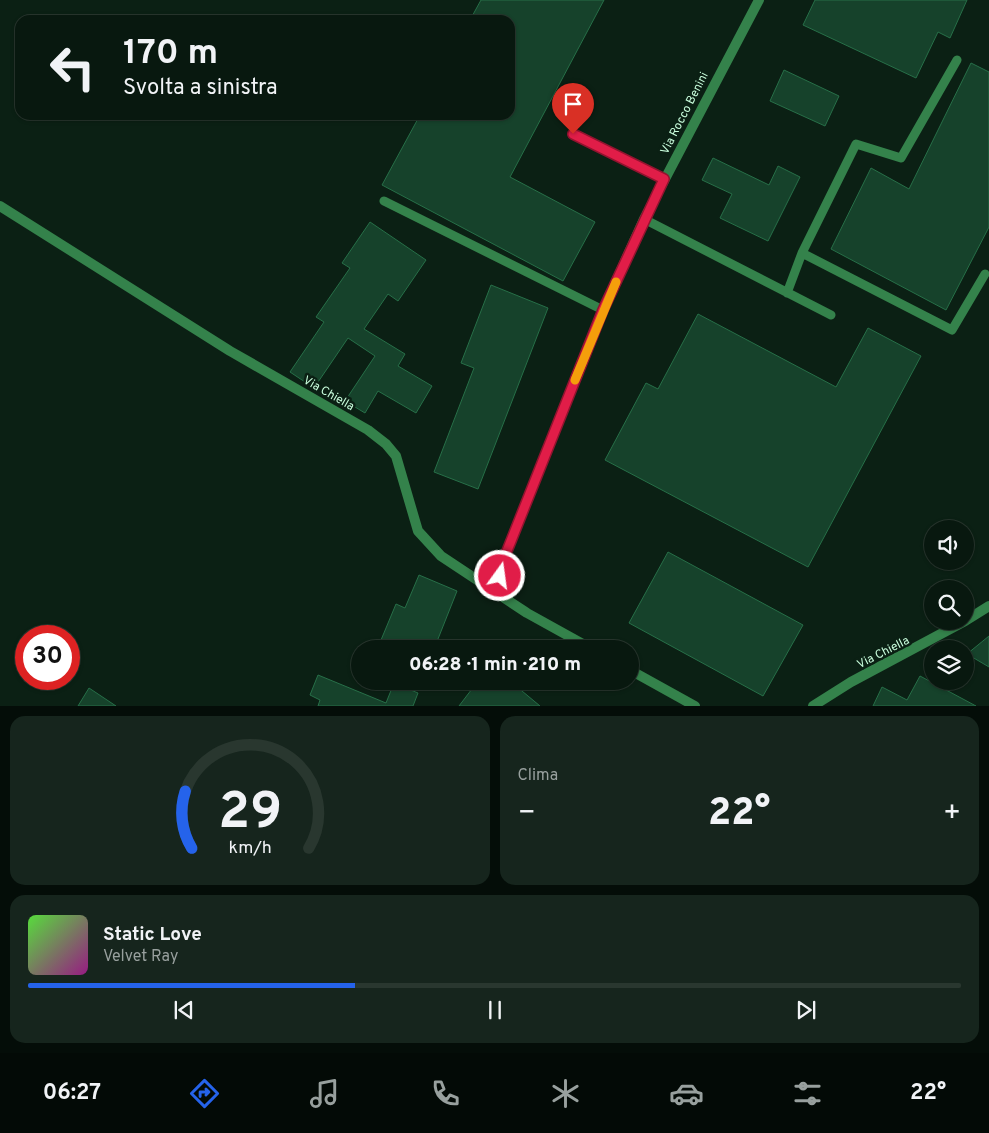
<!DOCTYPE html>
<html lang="it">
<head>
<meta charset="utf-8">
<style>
  :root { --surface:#08180f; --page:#16251d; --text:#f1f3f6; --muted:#98a09e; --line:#29372f; --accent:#2563eb }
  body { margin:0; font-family:Overpass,sans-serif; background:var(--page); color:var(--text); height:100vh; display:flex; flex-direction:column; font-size:19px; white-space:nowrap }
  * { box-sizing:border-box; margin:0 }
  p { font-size:16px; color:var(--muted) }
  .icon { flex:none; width:28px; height:28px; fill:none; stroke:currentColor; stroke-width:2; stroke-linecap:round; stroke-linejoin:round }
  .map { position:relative; height:706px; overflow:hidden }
  .sheet { display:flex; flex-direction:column; gap:10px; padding:10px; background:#040d08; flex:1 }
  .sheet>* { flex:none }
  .banner { position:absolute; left:15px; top:15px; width:500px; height:105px; border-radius:15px; box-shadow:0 1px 4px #0004,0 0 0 1px var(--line); background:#08180f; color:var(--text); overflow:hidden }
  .tools { position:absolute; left:924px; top:520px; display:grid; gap:10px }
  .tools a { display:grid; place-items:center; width:50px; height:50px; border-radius:50%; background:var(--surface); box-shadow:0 1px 4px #0004,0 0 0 1px var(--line); font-size:25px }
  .speed { position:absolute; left:15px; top:625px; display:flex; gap:10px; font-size:25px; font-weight:700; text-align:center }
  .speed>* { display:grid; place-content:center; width:65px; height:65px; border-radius:50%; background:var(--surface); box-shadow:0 1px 4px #0004,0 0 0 1px var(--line); line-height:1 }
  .speed .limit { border:8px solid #d22; background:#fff; color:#111 }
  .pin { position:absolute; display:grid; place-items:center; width:42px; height:42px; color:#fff; margin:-51px -21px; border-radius:50% 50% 50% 0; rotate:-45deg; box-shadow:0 0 5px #0007 }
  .pin .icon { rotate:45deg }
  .me { position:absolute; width:55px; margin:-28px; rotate:14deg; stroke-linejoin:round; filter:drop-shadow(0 0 4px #0008) }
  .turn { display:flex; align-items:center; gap:18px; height:105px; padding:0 25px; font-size:22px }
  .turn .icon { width:65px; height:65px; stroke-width:2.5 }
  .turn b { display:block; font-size:35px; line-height:42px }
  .big { font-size:38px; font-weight:800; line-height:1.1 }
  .sheet .tile { flex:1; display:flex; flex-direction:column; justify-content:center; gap:8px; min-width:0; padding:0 18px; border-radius:15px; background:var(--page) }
  .sheet .dial { align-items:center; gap:0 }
  .dial svg { height:130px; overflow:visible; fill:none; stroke:var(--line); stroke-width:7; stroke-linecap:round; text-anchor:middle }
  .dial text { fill:var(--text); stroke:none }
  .song { display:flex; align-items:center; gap:15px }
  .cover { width:60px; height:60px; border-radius:8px; background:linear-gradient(135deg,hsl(110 70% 55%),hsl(310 70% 35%)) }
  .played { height:5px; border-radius:2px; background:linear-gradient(90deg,var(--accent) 35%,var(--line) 35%) }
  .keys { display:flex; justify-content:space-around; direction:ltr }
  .heat { display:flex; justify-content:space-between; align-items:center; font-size:28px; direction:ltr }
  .sheet .tiles { flex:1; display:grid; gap:10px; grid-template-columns:1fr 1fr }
  .tile:last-child { grid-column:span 2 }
  .trip { position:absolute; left:351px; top:640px; width:288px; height:50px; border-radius:25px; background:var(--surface); box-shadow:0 1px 4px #0004,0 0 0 1px var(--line); font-weight:800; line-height:50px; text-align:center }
  .dock { display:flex; height:80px; justify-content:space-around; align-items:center; background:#030a06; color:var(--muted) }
  .dock .icon { width:35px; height:35px }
  .dock .on { color:var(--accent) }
  .dock b { font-size:22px; color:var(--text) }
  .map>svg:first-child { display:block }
  .building { fill:#16422b; stroke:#276f48 }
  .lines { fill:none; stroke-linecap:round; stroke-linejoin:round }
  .lane { stroke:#34824b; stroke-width:9 }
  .street { stroke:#34824b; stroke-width:10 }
  .route-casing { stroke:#92132f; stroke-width:12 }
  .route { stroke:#e11d48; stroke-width:9 }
  .slow { stroke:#f59e0b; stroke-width:9 }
  .labels { text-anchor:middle; stroke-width:5; stroke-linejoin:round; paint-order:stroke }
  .street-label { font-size:12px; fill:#caffde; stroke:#0b2014 }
</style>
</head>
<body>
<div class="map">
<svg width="989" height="706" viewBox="0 0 989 706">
  <rect width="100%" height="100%" fill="#0b2014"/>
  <!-- building -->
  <path class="building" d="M481,0H604L510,177L595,222L563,281L382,185L420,115H510V20H470Z
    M815,0H967L950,38L938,32L916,78L803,25Z
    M971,63L989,72V227L946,310L831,249L871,168L909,189Z
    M784,70L839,96L825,126L770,101Z
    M713,158L769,185L778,166L800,177L768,241L720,218L732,194L702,180Z
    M370,222L426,260L398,301L388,294L364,329L405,354L398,366L432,386L416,413L378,391L365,413L345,401L375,356L348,338L314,388L290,372L324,322L316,317L350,268L342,263Z
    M491,285L548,308L478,489L434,472L474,368L461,363Z
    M698,314L836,387L868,328L921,356L808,567L605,460L646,383L658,389Z
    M668,552L803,625L763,696L629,623Z
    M419,575L457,591L434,649H385L387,642L381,640L396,604L405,608Z
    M989,636V667L967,654Z
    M318,675L386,703L394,683L418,693L413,706H318L320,700L310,695Z
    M920,676L976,706H873L882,687L907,700Z
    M478,681H510L540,706H459Z
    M89,688L116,706H78Z"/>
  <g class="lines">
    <!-- lane -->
    <path class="lane" d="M573,134L664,179
      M384,201L603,310
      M644,219L831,315
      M802,253L952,330L985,274
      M787,293L802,253L856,144L901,158L957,60"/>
    <!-- street -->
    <path class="street" d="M0,206L230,351L368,430L386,444L396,456L418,531L441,556L527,613L592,649
      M509,601L500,576L503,561L603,310L644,219L759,0
      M965,621L989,606
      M630,670L695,706
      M813,706L851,682L965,621"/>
  </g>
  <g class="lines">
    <!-- route casing -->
    <g class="route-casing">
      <path id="route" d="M500,576L503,561L603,310L664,179L573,134"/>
    </g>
    <!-- route -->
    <use href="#route" class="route"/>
    <!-- slow -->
    <path class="slow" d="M575,380L616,282"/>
  </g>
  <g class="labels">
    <!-- street labels -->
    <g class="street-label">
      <text transform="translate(684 113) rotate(-63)" y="4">Via Rocco Benini</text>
      <text transform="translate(329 393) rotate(30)" y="4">Via Chiella</text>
      <text transform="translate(883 652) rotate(-27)" y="4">Via Chiella</text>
    </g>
  </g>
</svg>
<div class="tools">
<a><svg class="icon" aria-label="sound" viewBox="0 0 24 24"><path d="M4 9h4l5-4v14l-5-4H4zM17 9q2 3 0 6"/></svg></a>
<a><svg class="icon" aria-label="search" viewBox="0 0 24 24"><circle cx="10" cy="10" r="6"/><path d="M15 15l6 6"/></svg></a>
<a><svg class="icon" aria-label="layers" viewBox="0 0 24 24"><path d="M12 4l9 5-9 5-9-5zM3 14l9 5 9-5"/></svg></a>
</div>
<div class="speed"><div class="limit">30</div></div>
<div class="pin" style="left:573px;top:134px;background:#d93025"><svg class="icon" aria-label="arrive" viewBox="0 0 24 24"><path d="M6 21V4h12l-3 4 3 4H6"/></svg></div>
<svg class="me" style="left:500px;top:576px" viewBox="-20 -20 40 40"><circle r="17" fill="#e11d48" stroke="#fff" stroke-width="3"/><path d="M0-11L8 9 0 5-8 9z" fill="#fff"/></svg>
<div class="trip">06:28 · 1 min · 210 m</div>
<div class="banner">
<div class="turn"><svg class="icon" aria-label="left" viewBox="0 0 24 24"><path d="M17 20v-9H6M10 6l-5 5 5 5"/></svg><div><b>170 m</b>Svolta a sinistra</div></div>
</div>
</div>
<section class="sheet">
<div class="tiles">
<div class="tile dial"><svg viewBox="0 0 100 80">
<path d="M14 69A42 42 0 1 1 86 69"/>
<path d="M14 69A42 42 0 0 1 10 34" stroke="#2563eb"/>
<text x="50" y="56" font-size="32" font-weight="700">29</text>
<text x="50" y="72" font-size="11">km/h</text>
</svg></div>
<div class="tile"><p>Clima</p>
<div class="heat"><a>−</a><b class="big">22°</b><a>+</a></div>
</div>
<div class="tile">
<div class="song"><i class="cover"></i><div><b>Static Love</b><p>Velvet Ray</p></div></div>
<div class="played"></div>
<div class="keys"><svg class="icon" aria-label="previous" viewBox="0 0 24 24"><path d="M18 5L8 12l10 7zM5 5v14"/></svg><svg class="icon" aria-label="pause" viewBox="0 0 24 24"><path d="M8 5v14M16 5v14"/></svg><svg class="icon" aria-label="next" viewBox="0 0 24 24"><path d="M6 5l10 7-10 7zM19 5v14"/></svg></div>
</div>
</div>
</section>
<nav class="dock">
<b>06:27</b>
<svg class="icon on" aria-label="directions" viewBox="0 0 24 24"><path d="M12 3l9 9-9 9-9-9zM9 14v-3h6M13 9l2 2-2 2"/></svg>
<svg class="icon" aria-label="music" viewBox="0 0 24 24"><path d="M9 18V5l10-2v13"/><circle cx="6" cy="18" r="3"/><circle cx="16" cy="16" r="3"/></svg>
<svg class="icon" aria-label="phone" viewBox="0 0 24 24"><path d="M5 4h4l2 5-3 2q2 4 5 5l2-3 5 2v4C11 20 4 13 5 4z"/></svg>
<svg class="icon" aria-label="climate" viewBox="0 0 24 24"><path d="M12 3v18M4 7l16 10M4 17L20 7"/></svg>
<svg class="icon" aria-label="car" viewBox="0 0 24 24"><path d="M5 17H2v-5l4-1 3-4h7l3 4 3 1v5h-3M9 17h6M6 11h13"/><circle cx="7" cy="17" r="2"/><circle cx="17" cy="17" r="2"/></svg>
<svg class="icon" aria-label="filters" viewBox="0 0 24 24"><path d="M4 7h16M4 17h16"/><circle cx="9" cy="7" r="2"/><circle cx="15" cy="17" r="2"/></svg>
<b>22°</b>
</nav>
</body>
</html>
